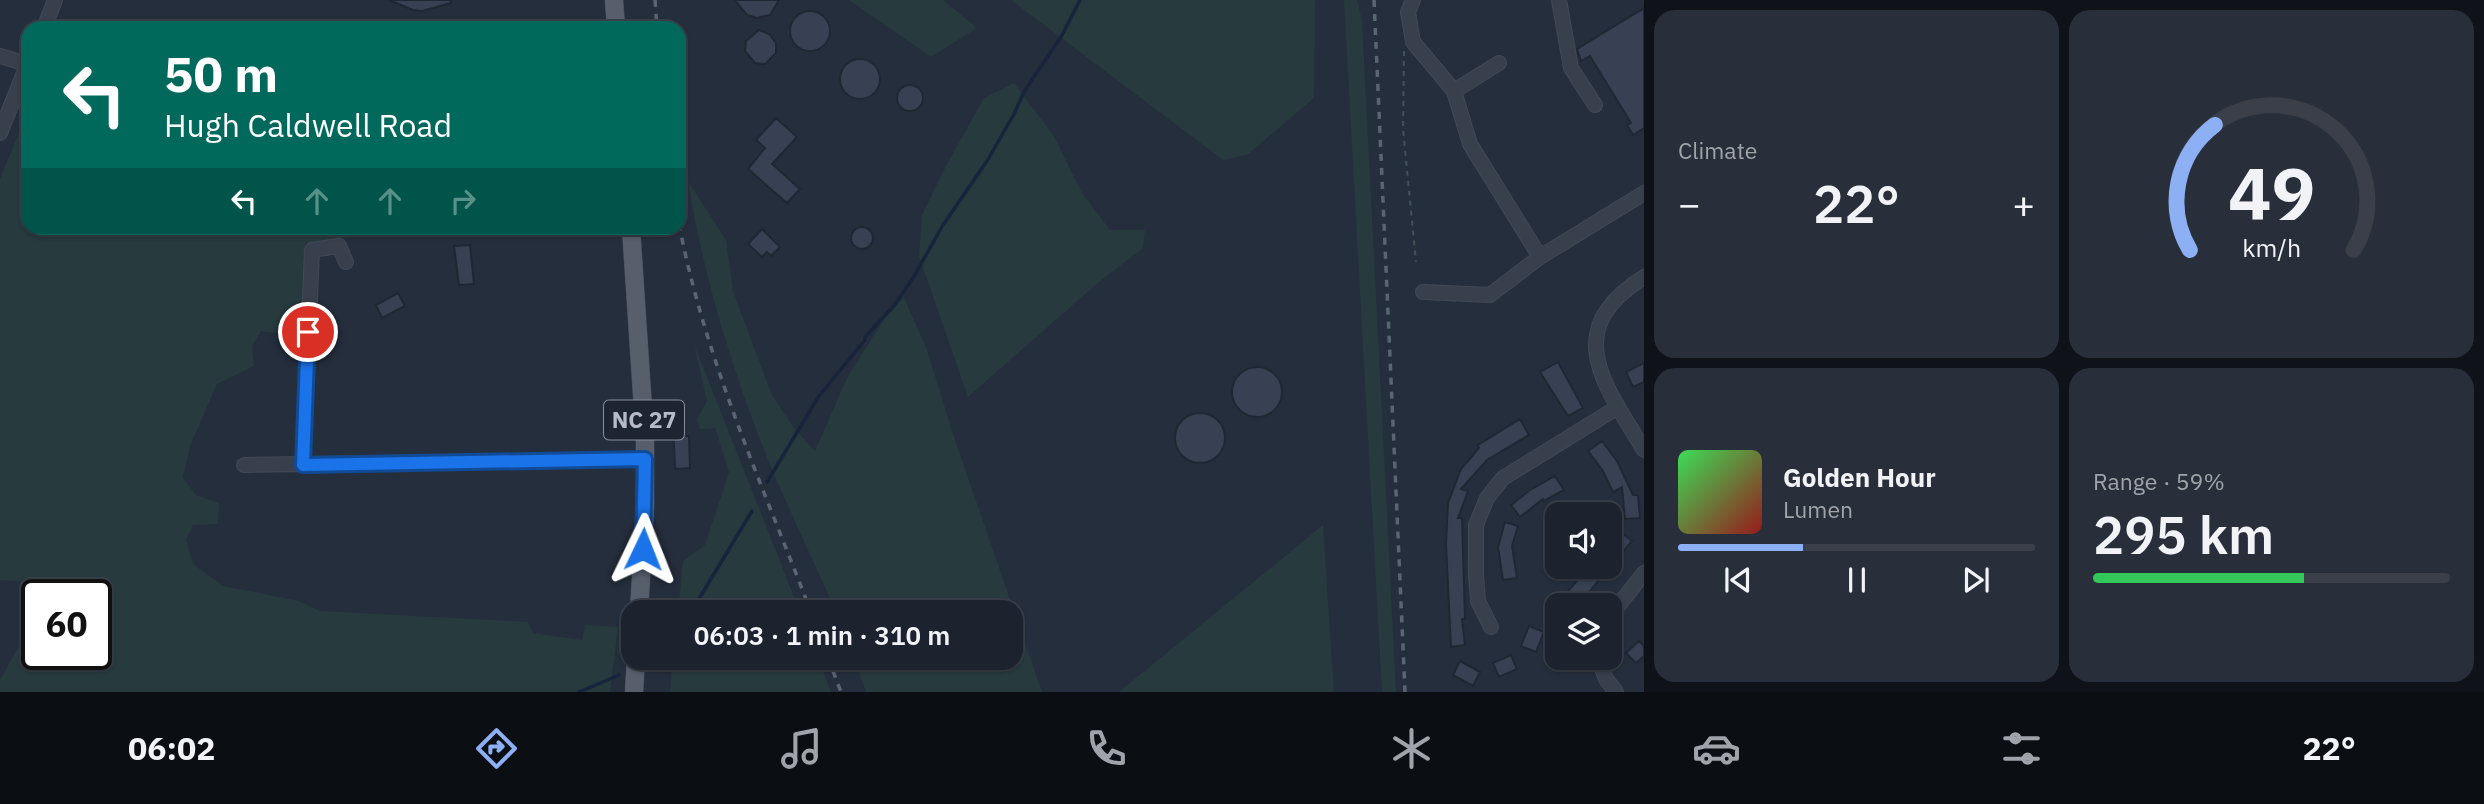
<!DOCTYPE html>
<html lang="en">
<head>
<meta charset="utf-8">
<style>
  :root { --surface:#1c222e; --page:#292f3a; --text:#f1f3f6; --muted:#a0a4aa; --line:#3a3f4a; --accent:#8daff4 }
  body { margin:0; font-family:"IBM Plex Sans",sans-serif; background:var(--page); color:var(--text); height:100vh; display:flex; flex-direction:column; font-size:26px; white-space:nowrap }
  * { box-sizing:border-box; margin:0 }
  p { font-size:23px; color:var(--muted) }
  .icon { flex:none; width:38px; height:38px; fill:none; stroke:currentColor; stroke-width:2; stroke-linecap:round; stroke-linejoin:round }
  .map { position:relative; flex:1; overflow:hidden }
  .details { display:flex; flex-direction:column; gap:10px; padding:10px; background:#0f1319; width:840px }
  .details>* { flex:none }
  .top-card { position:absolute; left:21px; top:21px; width:665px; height:214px; border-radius:21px; box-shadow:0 2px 5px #0004,0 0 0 2px var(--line); background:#00695c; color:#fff; overflow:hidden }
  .fabs { position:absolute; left:1545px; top:502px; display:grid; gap:14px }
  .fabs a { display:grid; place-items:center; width:77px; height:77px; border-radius:14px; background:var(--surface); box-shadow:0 2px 5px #0004,0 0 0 2px var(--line); font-size:35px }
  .speed { position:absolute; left:21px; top:579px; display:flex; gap:14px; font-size:35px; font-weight:700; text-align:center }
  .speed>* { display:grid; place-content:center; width:91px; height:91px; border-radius:50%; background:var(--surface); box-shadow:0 2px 5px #0004,0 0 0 2px var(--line); line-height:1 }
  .speed .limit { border:4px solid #111; border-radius:10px; background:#fff; color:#111 }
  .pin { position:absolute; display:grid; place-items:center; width:60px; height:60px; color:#fff; margin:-30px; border:4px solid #fff; border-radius:50%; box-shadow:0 2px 7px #0007 }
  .me { position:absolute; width:77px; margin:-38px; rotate:2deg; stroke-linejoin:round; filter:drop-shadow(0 0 5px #0008) }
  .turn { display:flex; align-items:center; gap:24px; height:147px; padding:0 28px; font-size:32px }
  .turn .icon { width:91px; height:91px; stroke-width:2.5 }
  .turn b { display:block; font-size:49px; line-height:60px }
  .lanes { display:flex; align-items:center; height:66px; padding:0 28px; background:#0003; justify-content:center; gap:35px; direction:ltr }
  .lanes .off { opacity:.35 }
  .big { font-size:52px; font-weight:600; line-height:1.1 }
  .details .card { flex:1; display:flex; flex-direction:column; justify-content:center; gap:10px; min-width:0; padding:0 24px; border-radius:21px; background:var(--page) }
  .details .dial { align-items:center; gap:0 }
  .dial svg { height:182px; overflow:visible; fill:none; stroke:var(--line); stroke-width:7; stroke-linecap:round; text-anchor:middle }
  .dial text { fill:var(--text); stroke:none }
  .song { display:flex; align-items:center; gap:21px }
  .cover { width:84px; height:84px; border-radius:10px; background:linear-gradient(135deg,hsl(130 70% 55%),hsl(0 70% 35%)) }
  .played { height:7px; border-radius:4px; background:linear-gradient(90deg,var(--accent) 35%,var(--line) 35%) }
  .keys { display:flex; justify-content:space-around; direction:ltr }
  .heat { display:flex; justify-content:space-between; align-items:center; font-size:38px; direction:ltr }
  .charge { height:10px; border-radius:5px; background:linear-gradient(90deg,#34c759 59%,var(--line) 0) }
  .details .tiles { flex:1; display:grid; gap:10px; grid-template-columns:repeat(2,1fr) }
  .trip { position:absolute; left:621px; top:600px; width:402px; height:70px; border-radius:21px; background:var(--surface); box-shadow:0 2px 5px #0004,0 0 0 2px var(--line); font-weight:600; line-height:70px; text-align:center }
  .dock { display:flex; height:112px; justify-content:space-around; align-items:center; background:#0b0e12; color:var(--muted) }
  .dock .icon { width:49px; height:49px }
  .dock .selected { color:var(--accent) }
  .dock b { font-size:32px; color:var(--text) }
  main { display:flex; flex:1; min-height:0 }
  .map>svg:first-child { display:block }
  .green { fill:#273a3e }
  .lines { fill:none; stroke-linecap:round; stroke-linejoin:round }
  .stream { stroke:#18243b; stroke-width:3.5 }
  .building { fill:#374153; stroke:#202734; stroke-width:2 }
  .minor-casing { stroke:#424956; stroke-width:16 }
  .major-casing { stroke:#424956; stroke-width:19 }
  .path { stroke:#405356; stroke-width:2; stroke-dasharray:5 5; stroke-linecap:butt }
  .minor { stroke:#39404d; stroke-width:14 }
  .major { stroke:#575f6d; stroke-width:18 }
  .rail { stroke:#5b6474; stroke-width:3.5; stroke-dasharray:7 7; stroke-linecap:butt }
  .route-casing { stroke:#114b97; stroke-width:18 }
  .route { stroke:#1a73e8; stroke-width:12 }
  .labels { text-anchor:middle; stroke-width:7; stroke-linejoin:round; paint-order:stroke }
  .shield { fill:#1e2532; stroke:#888e9b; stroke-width:2 }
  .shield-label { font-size:23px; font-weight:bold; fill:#b5bbc8 }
</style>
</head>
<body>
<main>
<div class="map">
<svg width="1644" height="692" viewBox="0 0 1644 692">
  <rect width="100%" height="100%" fill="#252e3d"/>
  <!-- green -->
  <path class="green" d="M849,0H943L977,28L931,57Z
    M1011,0H1315L1314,98L1247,155L1223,160Z
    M1344,0H1357L1362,20L1396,692H1382Z
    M1014,83L1054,136L1082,193L1110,230H1145L1143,248L1099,282L968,397L919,256L922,215L946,166L984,98Z
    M22,125L28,127V228H385L386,233L305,243L302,326L288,335L261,331L252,346L254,366L217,384L190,446L183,478L196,495L219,503L218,524L193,525L186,539L193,564L223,586L299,601L320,611L528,622L533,633L582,640L585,625L618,627L610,692H0V680L37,614V654H96V595H37V599L27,582L0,580V179Z
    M688,181L726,240L733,291L772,395L794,428L815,451L847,378L890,310L904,298L926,347L954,437L1042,692H866L854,658H1012V612H836C810,552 780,493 757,432C726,349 702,268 688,181Z
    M694,344L800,612H678L683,561L705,545L729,472L715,428L700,429L697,419L707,401Z
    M1323,525L1334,692H1119Z
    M673,658H818L831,692H670Z"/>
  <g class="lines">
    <!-- stream -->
    <path class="stream" d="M767,482L819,396L865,340V337L893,307L913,278L943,225L987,161L1014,114L1025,90L1061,37L1080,0
      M691,612L752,511
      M661,662L663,658
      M579,692L619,675"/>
  </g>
  <!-- building -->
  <path class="building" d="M389,0H451V3L422,11L413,10Z
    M735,0H779L770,15L757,18L747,15Z
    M1644,8V128L1633,135L1627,125L1631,123L1590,56L1581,61L1577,49Z
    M790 31a20 20 0 1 1 40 0a20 20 0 1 1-40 0Z
    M759,30L769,34L776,43V53L765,64L755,63L745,51L746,41Z
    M840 79a20 20 0 1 1 40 0a20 20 0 1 1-40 0Z
    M897 98a13 13 0 1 1 26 0a13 13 0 1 1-26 0Z
    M776,118L797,137L772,164L800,189L787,203L748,169L765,148L756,140Z
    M851 238a11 11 0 1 1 22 0a11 11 0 1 1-22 0Z
    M762,229L780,247L771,256L767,252L762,257L748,244Z
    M470,245L474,284L459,285L454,246Z
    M398,293L405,306L382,318L376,305Z
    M1558,362L1583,408L1568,416L1540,372Z
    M1644,363V382L1633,387L1626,372Z
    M1232 392a25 25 0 1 1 50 0a25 25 0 1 1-50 0Z
    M683,412L685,436H689L690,468L675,469L673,422L670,423V413Z
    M1175 438a25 25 0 1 1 50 0a25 25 0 1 1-50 0Z
    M1520,419L1529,435L1487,460L1461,489L1468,491L1458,518H1462L1465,619H1462L1465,645L1451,647L1446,544L1448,503L1461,469L1479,448L1478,445Z
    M1602,441L1617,461L1633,495H1638L1640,518L1625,519L1622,487L1613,492L1603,471L1588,451Z
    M1555,476L1564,490L1544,501L1543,499L1520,517L1511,505L1530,490Z
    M1505,522L1518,526L1512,546L1517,578L1503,580L1498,547Z
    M1618,530L1632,541L1610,567V540Z
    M1589,567H1610L1581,602L1568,591Z
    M1529,626L1544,632L1536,652L1521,646Z
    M1639,641L1644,646V656L1636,663L1626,653Z
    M1511,655L1517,669L1499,677L1493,663Z
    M1460,661L1480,672L1473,686L1453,675Z"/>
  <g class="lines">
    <!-- minor casing -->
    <g class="minor-casing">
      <path id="minor" d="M1413,0L1408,12L1413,42L1454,91L1470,144L1540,257
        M1559,0L1571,68L1595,105
        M44,28L55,0
        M0,56L27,64
        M1454,91L1499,63
        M0,133L28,63
        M1644,277C1559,330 1605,385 1644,450
        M1423,292L1490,295L1540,257L1644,193
        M244,465L645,459
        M303,465L312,250L339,246L346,262
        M1610,616L1644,573
        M1491,627L1478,601L1476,575V525L1487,498L1503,478L1618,407
        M1598,658L1606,679L1616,692"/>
    </g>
    <!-- major casing -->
    <g class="major-casing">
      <path id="major" d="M614,0L616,28
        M631,228L645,439V507L639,612
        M634,692L636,658"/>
    </g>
    <!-- path -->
    <path class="path" d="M1404,51L1403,129L1416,262"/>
    <!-- minor -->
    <use href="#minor" class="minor"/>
    <!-- major -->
    <use href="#major" class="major"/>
    <!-- rail -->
    <path class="rail" d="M655,0L657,28
      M1374,0L1405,692
      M679,224C705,359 762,484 811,612
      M828,658L841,692"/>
  </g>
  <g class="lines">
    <!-- route casing -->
    <g class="route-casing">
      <path id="route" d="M308,332L303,465L645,459L643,549"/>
    </g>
    <!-- route -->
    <use href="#route" class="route"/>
  </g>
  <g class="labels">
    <!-- shield labels -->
    <rect class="shield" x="604" y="400.5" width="80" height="39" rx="5"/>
    <g class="shield-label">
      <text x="644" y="428">NC 27</text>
    </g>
  </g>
</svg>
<div class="fabs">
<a><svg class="icon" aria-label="sound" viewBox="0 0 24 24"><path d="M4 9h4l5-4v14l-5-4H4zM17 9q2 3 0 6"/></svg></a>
<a><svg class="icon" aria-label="layers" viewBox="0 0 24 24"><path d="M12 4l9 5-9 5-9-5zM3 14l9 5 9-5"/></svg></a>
</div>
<div class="speed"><div class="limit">60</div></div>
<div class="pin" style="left:308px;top:332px;background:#d93025"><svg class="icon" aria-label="arrive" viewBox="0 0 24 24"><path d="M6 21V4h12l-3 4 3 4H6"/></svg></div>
<svg class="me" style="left:643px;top:549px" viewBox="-20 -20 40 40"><path d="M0-17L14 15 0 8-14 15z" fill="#1a73e8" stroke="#fff" stroke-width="4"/></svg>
<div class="trip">06:03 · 1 min · 310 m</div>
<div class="top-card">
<div class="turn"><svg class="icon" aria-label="left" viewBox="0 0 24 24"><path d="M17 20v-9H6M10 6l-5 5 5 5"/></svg><div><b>50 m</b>Hugh Caldwell Road</div></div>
<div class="lanes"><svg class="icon" aria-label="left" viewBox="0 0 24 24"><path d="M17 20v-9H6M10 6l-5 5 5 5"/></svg><svg class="icon off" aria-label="ahead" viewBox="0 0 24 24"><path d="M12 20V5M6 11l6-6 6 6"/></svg><svg class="icon off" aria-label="ahead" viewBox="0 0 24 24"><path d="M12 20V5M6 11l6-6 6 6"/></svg><svg class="icon off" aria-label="right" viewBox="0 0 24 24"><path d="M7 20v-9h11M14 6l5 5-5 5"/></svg></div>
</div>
</div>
<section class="details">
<div class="tiles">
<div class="card"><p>Climate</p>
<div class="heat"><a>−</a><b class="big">22°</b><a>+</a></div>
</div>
<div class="card dial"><svg viewBox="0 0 100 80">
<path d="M14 69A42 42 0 1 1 86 69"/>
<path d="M14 69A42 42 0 0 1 25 14" stroke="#8daff4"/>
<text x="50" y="56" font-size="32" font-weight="700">49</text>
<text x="50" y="72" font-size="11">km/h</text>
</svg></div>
<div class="card">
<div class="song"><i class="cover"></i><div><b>Golden Hour</b><p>Lumen</p></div></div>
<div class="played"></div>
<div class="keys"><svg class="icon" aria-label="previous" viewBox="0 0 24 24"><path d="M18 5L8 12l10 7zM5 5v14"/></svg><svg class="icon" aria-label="pause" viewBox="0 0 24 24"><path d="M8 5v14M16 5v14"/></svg><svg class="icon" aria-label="next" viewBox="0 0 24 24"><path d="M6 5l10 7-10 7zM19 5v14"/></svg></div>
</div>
<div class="card"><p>Range · 59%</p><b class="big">295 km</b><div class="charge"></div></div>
</div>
</section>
</main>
<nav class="dock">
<b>06:02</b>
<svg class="icon selected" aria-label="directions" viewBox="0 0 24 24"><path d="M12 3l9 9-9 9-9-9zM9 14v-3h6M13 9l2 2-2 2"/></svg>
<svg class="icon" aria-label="music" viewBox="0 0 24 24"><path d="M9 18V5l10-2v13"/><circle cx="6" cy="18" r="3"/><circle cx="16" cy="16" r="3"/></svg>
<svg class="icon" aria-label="phone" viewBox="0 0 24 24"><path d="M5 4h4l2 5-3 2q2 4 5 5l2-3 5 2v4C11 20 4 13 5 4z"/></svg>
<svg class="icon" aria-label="climate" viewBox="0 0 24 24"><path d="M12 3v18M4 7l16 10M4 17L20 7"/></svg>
<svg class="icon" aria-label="car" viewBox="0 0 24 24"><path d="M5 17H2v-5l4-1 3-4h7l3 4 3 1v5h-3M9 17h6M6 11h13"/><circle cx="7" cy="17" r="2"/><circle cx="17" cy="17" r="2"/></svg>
<svg class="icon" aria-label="filters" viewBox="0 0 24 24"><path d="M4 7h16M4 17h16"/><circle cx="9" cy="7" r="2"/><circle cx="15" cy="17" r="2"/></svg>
<b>22°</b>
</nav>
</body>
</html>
